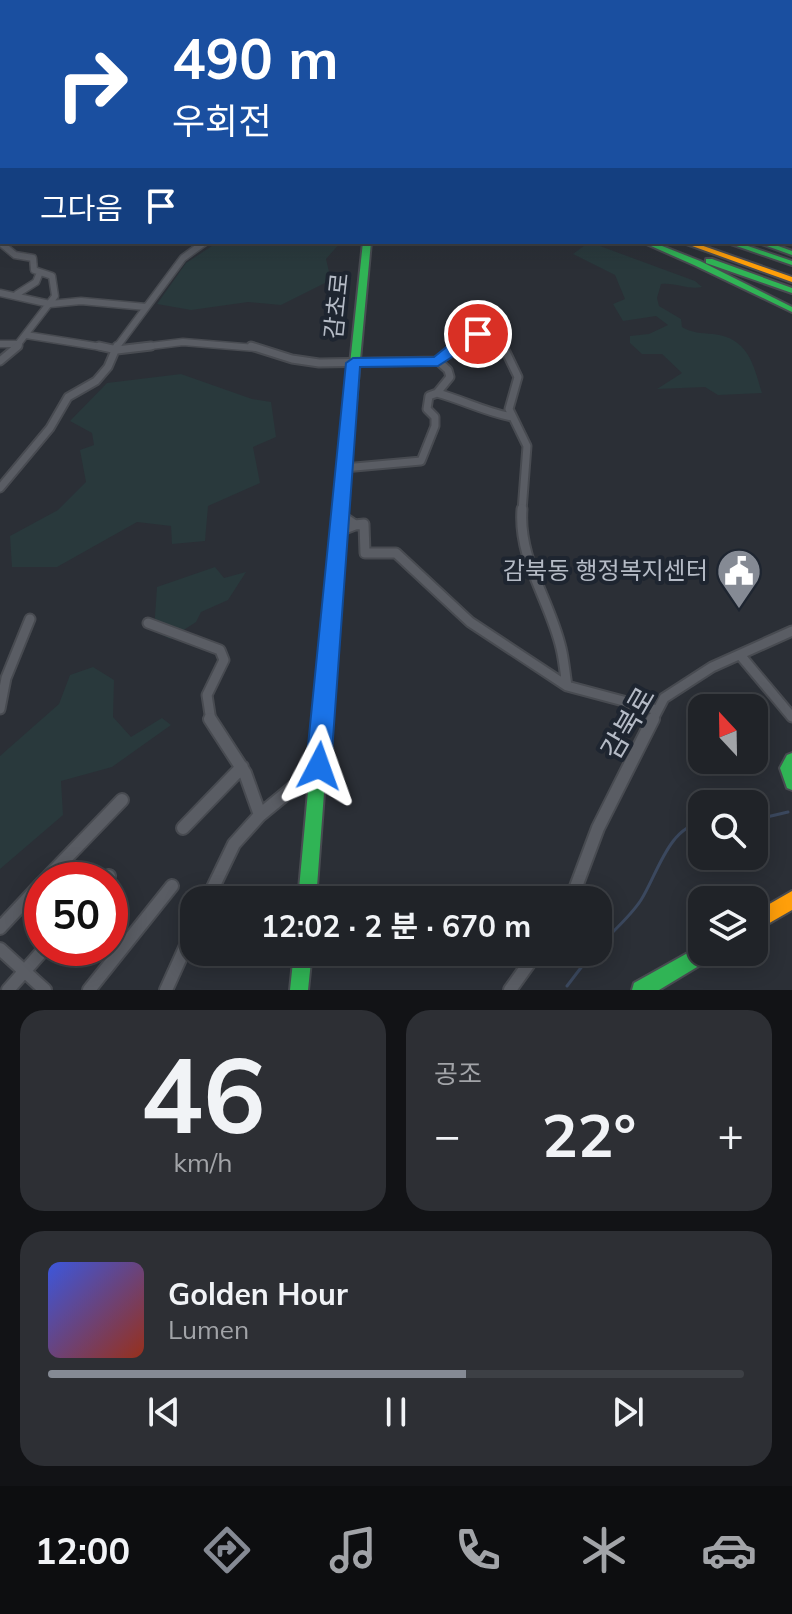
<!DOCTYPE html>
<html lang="ko">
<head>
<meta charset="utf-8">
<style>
  :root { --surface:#202328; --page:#2d2f34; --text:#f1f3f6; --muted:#a2a4a8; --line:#3d4045; --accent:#858a94 }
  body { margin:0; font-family:Mulish,"Noto Sans KR",sans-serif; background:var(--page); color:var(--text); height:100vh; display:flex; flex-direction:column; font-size:30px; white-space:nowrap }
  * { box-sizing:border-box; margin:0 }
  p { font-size:26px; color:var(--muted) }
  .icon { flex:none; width:44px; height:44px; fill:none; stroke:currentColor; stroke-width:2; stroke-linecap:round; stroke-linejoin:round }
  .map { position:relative; height:990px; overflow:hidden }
  .sheet { display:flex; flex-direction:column; gap:20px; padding:20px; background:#121316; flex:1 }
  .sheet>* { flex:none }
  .guide { position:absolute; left:0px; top:0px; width:792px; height:244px; box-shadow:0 4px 20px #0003,0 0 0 2px var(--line); background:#1a4fa0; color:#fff; overflow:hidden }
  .needle { width:52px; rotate:338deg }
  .buttons { position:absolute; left:688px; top:694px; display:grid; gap:16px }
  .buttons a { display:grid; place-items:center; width:80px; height:80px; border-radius:16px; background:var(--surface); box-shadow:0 4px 20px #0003,0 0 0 2px var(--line); font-size:40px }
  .speed { position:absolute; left:24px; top:862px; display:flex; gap:16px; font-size:40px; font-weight:700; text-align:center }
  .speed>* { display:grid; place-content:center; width:104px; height:104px; border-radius:50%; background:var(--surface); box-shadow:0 4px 20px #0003,0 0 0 2px var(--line); line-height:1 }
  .speed .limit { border:12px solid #d22; background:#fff; color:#111 }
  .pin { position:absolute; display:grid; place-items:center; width:68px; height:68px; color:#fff; margin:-34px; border:4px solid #fff; border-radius:50%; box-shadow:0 2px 8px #0007 }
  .me { position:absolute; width:88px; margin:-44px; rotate:4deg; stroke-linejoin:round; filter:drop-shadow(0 0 6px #0008) }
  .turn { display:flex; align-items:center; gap:28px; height:168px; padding:0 40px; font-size:36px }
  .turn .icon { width:104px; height:104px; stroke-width:2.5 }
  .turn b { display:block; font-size:56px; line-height:68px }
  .then { display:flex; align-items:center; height:76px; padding:0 40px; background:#0003; gap:16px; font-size:30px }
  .big { font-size:60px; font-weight:700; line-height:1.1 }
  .sheet .widget { flex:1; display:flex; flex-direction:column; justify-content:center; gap:12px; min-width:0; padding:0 28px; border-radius:24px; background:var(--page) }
  .sheet .dial { align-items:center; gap:0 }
  .dial b { font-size:104px; line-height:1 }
  .song { display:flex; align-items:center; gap:24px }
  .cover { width:96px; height:96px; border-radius:12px; background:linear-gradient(135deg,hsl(230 70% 55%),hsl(10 70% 35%)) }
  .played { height:8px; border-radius:4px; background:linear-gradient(90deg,var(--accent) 60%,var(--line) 60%) }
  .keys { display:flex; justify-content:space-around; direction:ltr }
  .heat { display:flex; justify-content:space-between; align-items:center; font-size:44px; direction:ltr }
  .sheet .tiles { flex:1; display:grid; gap:20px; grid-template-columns:1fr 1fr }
  .widget:last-child { grid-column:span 2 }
  .trip { position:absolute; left:180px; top:886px; width:432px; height:80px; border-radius:24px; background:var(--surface); box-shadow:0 4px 20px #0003,0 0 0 2px var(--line); font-weight:700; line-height:80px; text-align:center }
  .dock { display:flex; height:128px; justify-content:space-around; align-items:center; background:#0d0e10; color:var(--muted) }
  .dock .icon { width:56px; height:56px }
  .dock .selected { color:var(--accent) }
  .dock b { font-size:36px; color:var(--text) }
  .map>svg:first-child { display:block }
  .green { fill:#29393c }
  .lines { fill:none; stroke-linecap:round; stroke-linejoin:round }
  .stream { stroke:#3b485e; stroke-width:3 }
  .street-far3-casing { stroke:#484b51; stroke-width:9 }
  .street-far2-casing { stroke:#484b51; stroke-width:11 }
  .street-far1-casing { stroke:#484b51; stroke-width:13 }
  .street-casing { stroke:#484b51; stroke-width:16 }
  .fast-casing { stroke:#484b51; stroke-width:4 }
  .slow-casing { stroke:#484b51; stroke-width:4 }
  .street-far3 { stroke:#5a5d64; stroke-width:6 }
  .street-far2 { stroke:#5a5d64; stroke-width:7 }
  .street-far1 { stroke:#5a5d64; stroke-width:9 }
  .street { stroke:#5a5d64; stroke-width:12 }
  .fast { fill:#30b455; fill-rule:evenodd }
  .slow { fill:#ff9f0a; fill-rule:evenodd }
  .route { fill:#1a73e8; stroke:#114b97; stroke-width:2 }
  .labels { text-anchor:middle; stroke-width:8; stroke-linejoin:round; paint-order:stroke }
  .street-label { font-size:24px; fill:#b5bbc6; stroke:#1e2530 }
  .poi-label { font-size:24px; fill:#b5bbc6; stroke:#1e2530; text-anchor:end }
  .near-street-label { font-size:28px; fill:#b5bbc6; stroke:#1e2530 }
</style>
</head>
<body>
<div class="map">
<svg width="792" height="990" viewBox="0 0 792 990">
  <rect width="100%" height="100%" fill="#2b2f36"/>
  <!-- green -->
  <path class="green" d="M218,242H341L326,259L331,280L281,305L248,302L191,310L157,304L186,263Z
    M589,242L695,281L702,287C688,290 675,282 661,284L657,298L659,306L681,319L682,327C692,333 701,333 713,334C748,338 753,363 762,393L718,395L705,387L657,389L682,373L662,354H642L630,343V336L649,334L668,325L656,316L623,321L613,304L625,299L615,275L573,254Z
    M181,374L252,399L271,402L276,437L253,447L260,483L208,506L205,541L172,544L171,526L137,522L57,567H12L10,536L58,510L86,482L80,450L94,445L92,433L70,421L107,383Z
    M215,567L224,578L246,572L228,600L201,612L196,622L170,639L154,631L157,587Z
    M93,667L114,680L113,717L131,737L162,718L171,725L112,767L61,781L63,815L0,869V756L59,704L70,675Z"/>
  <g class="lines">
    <!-- stream -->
    <path class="stream" d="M754,820L788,812
      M598,947C612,932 630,917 641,900C657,875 669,826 702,823
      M567,986L593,952"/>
    <!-- street-far3 casing -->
    <g class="street-far3-casing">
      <path id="street-far3" d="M6,242L3,245L15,255L33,258L34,270L52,276L55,296L15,348
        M0,293L50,304L81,301L146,307
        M17,294L36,282L40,272
        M26,335L108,348
        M0,344H19
        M116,348L183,258L205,242
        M134,348L183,342L257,348
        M457,348L481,331L501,348"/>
    </g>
    <!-- street-far2 casing -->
    <g class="street-far2-casing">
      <path id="street-far2" d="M99,346L117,350L151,346
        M251,346L292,359L319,363L438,361L460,346
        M499,346L506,352L518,377L509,409L527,446L522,511
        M0,361L18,346
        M437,393C463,400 485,412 512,417
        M344,468L421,461L435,426V417L427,409L429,396L437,393L450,377L448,370L438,361
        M0,488L50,428L68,397L96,381L108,367L117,346"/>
    </g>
    <!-- street-far1 casing -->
    <g class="street-far1-casing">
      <path id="street-far1" d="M522,509C518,560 550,600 561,648C564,660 565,674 567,686L657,710
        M355,525L364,524L365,553H396L470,622L567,686
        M337,532L355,525L339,514
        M148,623L220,650L224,660L207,695L211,721
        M741,656L792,717
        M0,709L6,678L30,619
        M652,721L664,698L712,667L792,631"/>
    </g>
    <!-- street casing -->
    <g class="street-casing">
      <path id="street" d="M210,719L245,773L260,815
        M183,828L242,767
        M45,880L122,800
        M106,880L109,876
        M207,900L234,844L260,815L317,768
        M571,900L598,828L653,719
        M0,928L42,883
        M0,949L45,990
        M8,990L45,948
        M89,990L172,886
        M166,990L194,928
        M510,990L537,952"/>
    </g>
    <!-- fast casing -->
    <g class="fast-casing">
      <path id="fast" d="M363,242H371L342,552L316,900H298L330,552Z
        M642,242H652L700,261L792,307V312L694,265Z
        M725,242H736L792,261V265Z
        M756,242H767L792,251V255Z
        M706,259H712L792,288V293L706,263Z
        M792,753V790L787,788L780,768L787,755Z
        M702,945V952H715L712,958L659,990H632L634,983Z
        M294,952H312L308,990H290Z"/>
    </g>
    <!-- slow casing -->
    <g class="slow-casing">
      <path id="slow" d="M681,242H692L792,277V282Z
        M792,891V910L754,932V913Z"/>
    </g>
    <!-- street-far3 -->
    <use href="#street-far3" class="street-far3"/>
    <!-- street-far2 -->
    <use href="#street-far2" class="street-far2"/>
    <!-- street-far1 -->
    <use href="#street-far1" class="street-far1"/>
    <!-- street -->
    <use href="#street" class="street"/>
    <!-- fast -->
    <use href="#fast" class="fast"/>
    <!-- slow -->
    <use href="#slow" class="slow"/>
  </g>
  <!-- sky -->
  <linearGradient id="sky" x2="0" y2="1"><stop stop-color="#181a1e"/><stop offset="0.47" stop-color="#444d5d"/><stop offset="1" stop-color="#444d5d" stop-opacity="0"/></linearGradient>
  <rect width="792" height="259" fill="url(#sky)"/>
  <!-- route -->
  <path class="route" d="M478,330L483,331V337L438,366L360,367L331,766L328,775L319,778L310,775L306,766L346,363L353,358L434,357L460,336Z"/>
  <!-- icons -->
  <defs>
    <g id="civic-pin" transform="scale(2.3)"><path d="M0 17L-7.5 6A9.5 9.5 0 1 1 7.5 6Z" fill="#858a94" stroke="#1e2530"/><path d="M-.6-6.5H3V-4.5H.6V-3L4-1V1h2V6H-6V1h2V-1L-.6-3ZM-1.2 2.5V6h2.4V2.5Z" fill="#fff"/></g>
  </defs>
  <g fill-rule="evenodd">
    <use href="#civic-pin" x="739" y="571"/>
  </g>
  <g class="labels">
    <!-- street labels -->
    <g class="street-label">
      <text transform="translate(337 306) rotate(-84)" y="8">감초로</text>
    </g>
    <!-- poi labels -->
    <g class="poi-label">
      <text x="708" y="579">감북동 행정복지센터</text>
    </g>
    <!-- near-street labels -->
    <g class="near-street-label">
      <text transform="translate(628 723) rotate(-60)" y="10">감북로</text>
    </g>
  </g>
</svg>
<div class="buttons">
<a><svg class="needle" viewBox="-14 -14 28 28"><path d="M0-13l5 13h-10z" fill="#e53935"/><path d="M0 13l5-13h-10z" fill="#a2a4a8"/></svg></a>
<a><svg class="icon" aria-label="search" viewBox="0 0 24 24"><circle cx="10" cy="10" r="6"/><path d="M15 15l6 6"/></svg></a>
<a><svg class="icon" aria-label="layers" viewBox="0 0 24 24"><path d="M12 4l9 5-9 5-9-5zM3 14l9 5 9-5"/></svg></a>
</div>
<div class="speed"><div class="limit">50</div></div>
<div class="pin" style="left:478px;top:334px;background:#d93025"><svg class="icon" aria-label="arrive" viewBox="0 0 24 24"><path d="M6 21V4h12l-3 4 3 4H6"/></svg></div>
<svg class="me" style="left:319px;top:766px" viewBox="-20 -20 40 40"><path d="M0-17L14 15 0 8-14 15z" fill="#1a73e8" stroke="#fff" stroke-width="4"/></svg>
<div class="trip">12:02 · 2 분 · 670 m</div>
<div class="guide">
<div class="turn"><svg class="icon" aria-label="right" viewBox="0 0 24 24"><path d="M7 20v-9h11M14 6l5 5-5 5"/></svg><div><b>490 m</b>우회전</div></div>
<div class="then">그다음<svg class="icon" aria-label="arrive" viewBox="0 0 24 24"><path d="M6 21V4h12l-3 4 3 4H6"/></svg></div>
</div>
</div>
<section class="sheet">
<div class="tiles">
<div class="widget dial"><b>46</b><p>km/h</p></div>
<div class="widget"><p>공조</p>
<div class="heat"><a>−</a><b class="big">22°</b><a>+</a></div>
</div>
<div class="widget">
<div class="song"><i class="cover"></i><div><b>Golden Hour</b><p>Lumen</p></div></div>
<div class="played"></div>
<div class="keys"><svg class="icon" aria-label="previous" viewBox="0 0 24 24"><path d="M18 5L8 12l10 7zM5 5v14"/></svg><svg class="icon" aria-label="pause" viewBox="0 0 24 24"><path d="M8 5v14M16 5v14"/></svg><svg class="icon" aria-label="next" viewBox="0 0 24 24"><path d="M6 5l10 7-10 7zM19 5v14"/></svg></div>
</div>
</div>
</section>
<nav class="dock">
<b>12:00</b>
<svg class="icon selected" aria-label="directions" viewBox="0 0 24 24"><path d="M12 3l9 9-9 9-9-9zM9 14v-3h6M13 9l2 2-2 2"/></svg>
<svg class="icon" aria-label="music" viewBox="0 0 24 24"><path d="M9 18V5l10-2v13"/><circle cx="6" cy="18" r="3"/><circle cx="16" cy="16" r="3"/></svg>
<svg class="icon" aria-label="phone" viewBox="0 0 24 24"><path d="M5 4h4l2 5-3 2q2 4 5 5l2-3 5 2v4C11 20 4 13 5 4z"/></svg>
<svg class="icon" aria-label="climate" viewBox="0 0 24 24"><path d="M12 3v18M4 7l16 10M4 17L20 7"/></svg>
<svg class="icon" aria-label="car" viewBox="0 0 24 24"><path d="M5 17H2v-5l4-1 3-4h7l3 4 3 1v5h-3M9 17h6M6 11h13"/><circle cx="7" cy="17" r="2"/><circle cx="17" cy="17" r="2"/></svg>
</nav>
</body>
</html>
